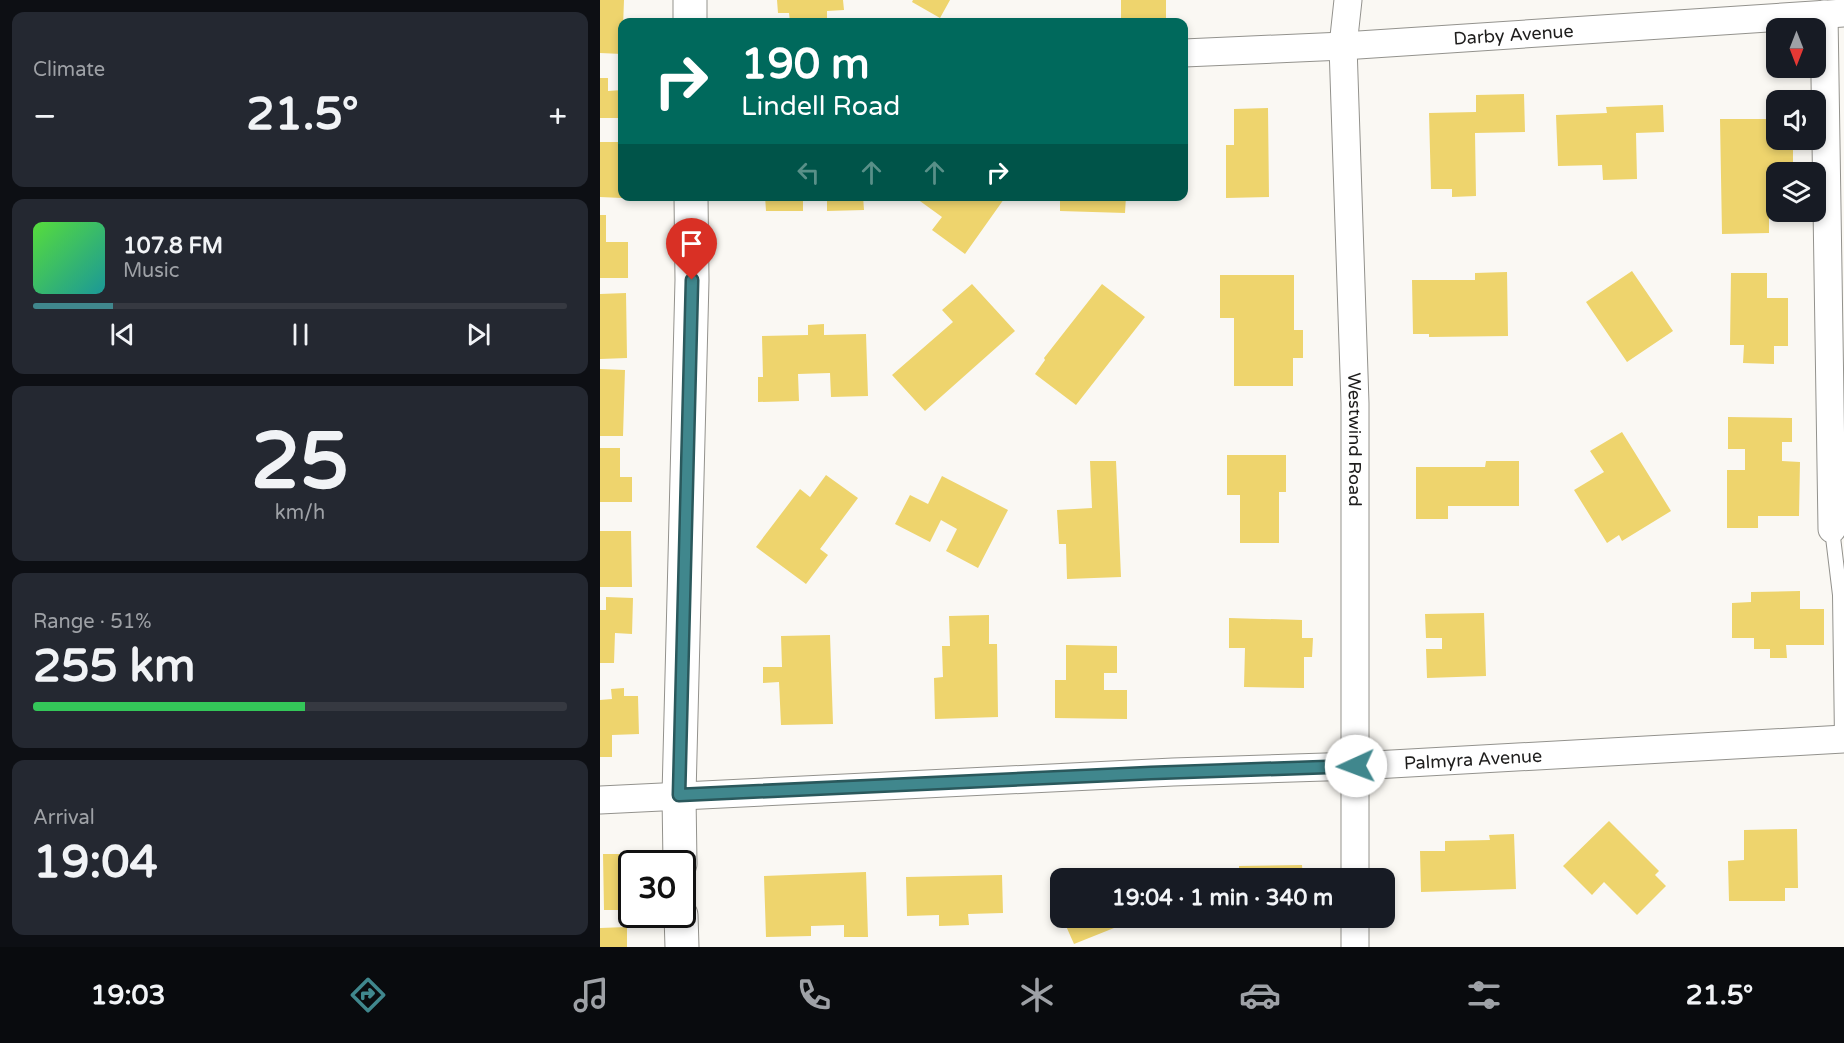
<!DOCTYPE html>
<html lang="en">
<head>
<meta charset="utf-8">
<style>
  :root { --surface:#171b24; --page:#242831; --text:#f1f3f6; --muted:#9ea1a6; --line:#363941; --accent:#40878d }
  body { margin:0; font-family:"Varela Round",sans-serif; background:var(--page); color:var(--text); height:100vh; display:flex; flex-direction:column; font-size:22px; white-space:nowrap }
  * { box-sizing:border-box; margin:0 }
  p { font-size:20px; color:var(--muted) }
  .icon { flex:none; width:33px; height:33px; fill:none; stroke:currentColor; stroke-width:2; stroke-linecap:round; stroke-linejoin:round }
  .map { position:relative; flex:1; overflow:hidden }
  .side { display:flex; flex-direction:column; gap:12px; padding:12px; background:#0d0f14; width:600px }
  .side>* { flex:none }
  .banner { position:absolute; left:18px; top:18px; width:570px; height:183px; border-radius:12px; box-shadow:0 3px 9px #0003; background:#00695c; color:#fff; overflow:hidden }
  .needle { width:39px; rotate:180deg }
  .buttons { position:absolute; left:1166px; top:18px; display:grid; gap:12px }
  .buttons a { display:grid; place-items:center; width:60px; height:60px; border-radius:12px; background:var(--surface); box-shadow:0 3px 9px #0003; font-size:30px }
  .speed { position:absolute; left:18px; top:850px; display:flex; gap:12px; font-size:30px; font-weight:700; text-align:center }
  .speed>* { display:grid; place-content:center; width:78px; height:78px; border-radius:50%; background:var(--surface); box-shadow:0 3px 9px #0003; line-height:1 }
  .speed .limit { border:3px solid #111; border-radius:9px; background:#fff; color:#111 }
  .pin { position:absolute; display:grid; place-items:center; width:51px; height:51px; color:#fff; margin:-62px -26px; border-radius:50% 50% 50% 0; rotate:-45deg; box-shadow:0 0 6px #0007 }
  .pin .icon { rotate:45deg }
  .me { position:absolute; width:66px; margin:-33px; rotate:268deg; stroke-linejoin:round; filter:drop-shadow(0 0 4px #0008) }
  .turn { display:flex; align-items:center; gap:21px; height:126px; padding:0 24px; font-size:27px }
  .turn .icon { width:78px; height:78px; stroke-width:2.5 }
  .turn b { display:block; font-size:42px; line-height:51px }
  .lanes { display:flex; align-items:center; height:57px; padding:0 24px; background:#0003; justify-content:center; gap:30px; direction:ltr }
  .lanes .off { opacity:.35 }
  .big { font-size:45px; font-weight:700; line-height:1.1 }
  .side .tile { flex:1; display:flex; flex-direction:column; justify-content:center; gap:9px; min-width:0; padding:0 21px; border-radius:12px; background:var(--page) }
  .side .dial { align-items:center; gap:0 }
  .dial b { font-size:78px; line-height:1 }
  .song { display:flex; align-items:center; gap:18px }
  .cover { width:72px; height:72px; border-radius:9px; background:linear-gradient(135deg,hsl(110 70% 55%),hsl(180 70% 35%)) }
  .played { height:6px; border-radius:3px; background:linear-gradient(90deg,var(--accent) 15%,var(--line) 15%) }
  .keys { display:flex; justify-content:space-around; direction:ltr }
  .heat { display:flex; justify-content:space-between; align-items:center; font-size:33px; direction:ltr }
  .charge { height:9px; border-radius:4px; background:linear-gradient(90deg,#34c759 51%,var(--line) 0) }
  .trip { position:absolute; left:450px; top:868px; width:345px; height:60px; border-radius:12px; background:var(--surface); box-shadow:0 3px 9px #0003; font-weight:700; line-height:60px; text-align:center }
  .dock { display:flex; height:96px; justify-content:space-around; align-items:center; background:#090b0e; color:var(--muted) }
  .dock .icon { width:42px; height:42px }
  .dock .selected { color:var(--accent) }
  .dock b { font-size:27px; color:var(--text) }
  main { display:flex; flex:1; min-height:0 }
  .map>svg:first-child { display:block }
  .building { fill:#eed46d }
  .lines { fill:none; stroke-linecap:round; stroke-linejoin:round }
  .service-casing { stroke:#93928d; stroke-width:16 }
  .minor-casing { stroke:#93928d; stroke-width:29 }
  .tertiary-casing { stroke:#93928d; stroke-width:35 }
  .service { stroke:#fff; stroke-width:14 }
  .minor { stroke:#fff; stroke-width:27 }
  .tertiary { stroke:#fff; stroke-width:33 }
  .route-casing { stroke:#2a585c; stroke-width:15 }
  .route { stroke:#40878d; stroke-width:10 }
  .labels { text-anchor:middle; stroke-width:4.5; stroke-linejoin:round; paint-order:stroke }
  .street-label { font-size:18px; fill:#1e1d1c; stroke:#fff }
</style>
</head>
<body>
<main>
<section class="side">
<div class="tile"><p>Climate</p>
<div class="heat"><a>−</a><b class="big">21.5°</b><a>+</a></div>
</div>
<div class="tile">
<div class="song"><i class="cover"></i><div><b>107.8 FM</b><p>Music</p></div></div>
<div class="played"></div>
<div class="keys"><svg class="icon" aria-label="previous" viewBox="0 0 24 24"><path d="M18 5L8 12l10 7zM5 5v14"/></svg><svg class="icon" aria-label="pause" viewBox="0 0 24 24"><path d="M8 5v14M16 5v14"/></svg><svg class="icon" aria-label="next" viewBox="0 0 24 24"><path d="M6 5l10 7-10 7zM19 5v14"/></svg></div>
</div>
<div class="tile dial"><b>25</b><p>km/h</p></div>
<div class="tile"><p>Range · 51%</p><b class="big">255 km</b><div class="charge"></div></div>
<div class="tile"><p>Arrival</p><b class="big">19:04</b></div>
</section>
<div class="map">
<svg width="1244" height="947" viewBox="0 0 1244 947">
  <rect width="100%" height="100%" fill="#faf8f3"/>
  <!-- building -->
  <path class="building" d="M0,0H24L22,54L0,53Z
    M177,0H243L244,10L227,11V22H190L189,13H178Z
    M313,0H350L340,18L312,2Z
    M521,0H566V22H521Z
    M0,78H8V91L22,90V118H0Z
    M924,94L925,132L875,133L876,196L852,197V189H831L829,113L876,112V95Z
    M1063,105L1064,132L1036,133L1037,179L1003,180L1002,165L958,166L956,115L1007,113L1006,107Z
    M668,108L669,197L626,198V145H634V109Z
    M1120,119H1176V140H1193V172H1176V206H1169V233L1122,234Z
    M0,142H22V198L0,197Z
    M165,196H203V211H166Z
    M227,196H263L264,210L227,211Z
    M313,196H400L404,199L365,254L332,230L342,217Z
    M460,196H526L525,213L460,211Z
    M0,215H6V242H28V278H0Z
    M1032,271L1073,331L1027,362L986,302Z
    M907,272L908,336L829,337V334H813L812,280H875V273Z
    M1131,273H1167V298H1188V346H1174V364L1143,363L1144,345H1130Z
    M620,275H694V330H703V358H693V386H634V318H620Z
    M372,284L415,331L325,411L292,375L353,322L342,310Z
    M502,284L545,317L476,405L435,374L445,360L444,358Z
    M26,293L27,358L0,359V294Z
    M224,324V335L266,334L268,396L231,397L230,373L198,374L199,401L158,402V377H163L162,336L208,335V325Z
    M0,369L25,370L23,436H0Z
    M1128,417L1192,418V442H1182V461L1200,462L1199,516H1158V528H1127V470H1145V449H1128Z
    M1022,432L1071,511L1022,541L1019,535L1007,543L974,490L1004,472L990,451Z
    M0,448H20V477H32V502H0Z
    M627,455H686V492H679V543H640V495H627Z
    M490,461H516L521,577L467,579L466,544H459L457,510L492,508Z
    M886,461H919V506H848V519H816V467H885Z
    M226,475L258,498L220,549L228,555L206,584L156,547L200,489L210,497Z
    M342,476L408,510L378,568L346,551L357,529L341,520L330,542L295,524L310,495L328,504Z
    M0,531H31L32,587H0Z
    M1200,591V609H1224V645H1186L1187,658H1170V649H1154V638H1132V603L1151,602V592Z
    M6,597L33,598L32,634L15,633L14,663H0V610H6Z
    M884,613L886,676L827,678L826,649H842V638H826L825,614Z
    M389,615V644H397L398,717L335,719L334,678L343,677L342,646H350L349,616Z
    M629,618L702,620V638H713L712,657H704V688L644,687L645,648H629Z
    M230,635L233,724L181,725L179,682L163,683V667H182L181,636Z
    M466,645L517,646V673H504V690H527V719L455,718V680H466Z
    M24,688V696H38L39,734L12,735V757H0V700L12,699L11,689Z
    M1009,821L1059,871L1055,875L1066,886L1037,915L1004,882L992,895L963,866Z
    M1197,829L1198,888H1185V901H1129L1128,861L1144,860V830Z
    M914,834L916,889L821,892L820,851H845V841L890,840L889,835Z
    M3,854H34V864H32V910H4Z
    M702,865L703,879H639V866Z
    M546,870L550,879H524Z
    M266,872L268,937H244V925L211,926V936L166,937L164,876Z
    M402,875L403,913L368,914L369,925L339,926V915L307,916L306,877Z
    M486,918H539L474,944L466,926Z
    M27,927V947H0V928Z"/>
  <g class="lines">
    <!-- service casing -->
    <g class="service-casing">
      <path id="service" d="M1232,529L1240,595L1242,739"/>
    </g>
    <!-- minor casing -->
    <g class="minor-casing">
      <g id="minor">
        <path id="s1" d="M748,0L743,46L755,403V879"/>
        <path d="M1224,14L1232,529"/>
        <path id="s2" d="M584,53L743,46L1244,13"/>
        <path id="s3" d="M0,800L573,772L756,766L1244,739"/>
        <path d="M755,947V918"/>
      </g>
    </g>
    <!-- tertiary casing -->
    <g class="tertiary-casing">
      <path id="tertiary" d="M90,0V22
        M80,864L79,795L92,280L91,196
        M81,915L82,947"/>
    </g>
    <!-- service -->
    <use href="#service" class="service"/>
    <!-- minor -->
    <use href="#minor" class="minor"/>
    <!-- tertiary -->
    <use href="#tertiary" class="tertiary"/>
  </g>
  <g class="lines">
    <!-- route casing -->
    <g class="route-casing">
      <path id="route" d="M92,280L79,795L551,773L756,766"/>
    </g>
    <!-- route -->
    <use href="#route" class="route"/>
  </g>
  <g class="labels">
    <!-- street labels -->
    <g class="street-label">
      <text dy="6" stroke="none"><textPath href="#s2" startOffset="330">Darby Avenue</textPath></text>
      <text dy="6" stroke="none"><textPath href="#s1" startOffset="440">Westwind Road</textPath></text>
      <text dy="6" stroke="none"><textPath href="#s3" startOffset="874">Palmyra Avenue</textPath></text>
    </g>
  </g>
</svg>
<div class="buttons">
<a><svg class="needle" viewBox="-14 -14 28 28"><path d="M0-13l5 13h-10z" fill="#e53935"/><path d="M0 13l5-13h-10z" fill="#9ea1a6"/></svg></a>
<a><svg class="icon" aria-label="sound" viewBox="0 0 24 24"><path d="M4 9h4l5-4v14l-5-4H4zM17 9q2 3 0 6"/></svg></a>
<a><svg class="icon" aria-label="layers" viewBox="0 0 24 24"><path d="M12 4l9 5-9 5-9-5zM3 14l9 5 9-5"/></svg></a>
</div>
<div class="speed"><div class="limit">30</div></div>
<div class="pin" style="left:92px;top:280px;background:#d93025"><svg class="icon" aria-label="arrive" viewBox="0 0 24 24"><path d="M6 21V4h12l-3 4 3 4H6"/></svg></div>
<svg class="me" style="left:756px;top:766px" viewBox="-20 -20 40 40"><circle r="19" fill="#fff"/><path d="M0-13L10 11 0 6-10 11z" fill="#40878d"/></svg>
<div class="trip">19:04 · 1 min · 340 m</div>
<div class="banner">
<div class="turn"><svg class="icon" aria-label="right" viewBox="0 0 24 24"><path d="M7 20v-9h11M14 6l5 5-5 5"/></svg><div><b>190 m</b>Lindell Road</div></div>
<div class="lanes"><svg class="icon off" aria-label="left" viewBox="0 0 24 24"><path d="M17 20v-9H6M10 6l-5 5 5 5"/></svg><svg class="icon off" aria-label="ahead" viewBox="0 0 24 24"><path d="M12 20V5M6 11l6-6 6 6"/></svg><svg class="icon off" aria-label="ahead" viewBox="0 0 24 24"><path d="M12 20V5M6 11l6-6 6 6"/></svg><svg class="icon" aria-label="right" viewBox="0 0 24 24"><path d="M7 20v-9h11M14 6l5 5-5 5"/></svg></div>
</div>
</div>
</main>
<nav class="dock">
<b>19:03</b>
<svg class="icon selected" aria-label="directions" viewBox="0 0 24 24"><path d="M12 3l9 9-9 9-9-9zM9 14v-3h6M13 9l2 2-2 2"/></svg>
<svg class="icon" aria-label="music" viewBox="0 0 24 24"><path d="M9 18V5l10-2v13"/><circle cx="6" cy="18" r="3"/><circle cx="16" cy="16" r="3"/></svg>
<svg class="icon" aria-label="phone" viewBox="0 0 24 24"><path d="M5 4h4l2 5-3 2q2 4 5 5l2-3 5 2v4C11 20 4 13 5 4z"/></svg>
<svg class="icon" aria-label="climate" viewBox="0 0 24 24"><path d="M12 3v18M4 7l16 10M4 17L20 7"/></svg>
<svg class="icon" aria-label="car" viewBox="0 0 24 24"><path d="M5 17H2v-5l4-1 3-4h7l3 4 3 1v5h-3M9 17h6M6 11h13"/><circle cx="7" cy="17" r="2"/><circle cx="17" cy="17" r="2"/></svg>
<svg class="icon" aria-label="filters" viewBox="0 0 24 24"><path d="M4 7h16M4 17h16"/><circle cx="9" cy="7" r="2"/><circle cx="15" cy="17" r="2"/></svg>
<b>21.5°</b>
</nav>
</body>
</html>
